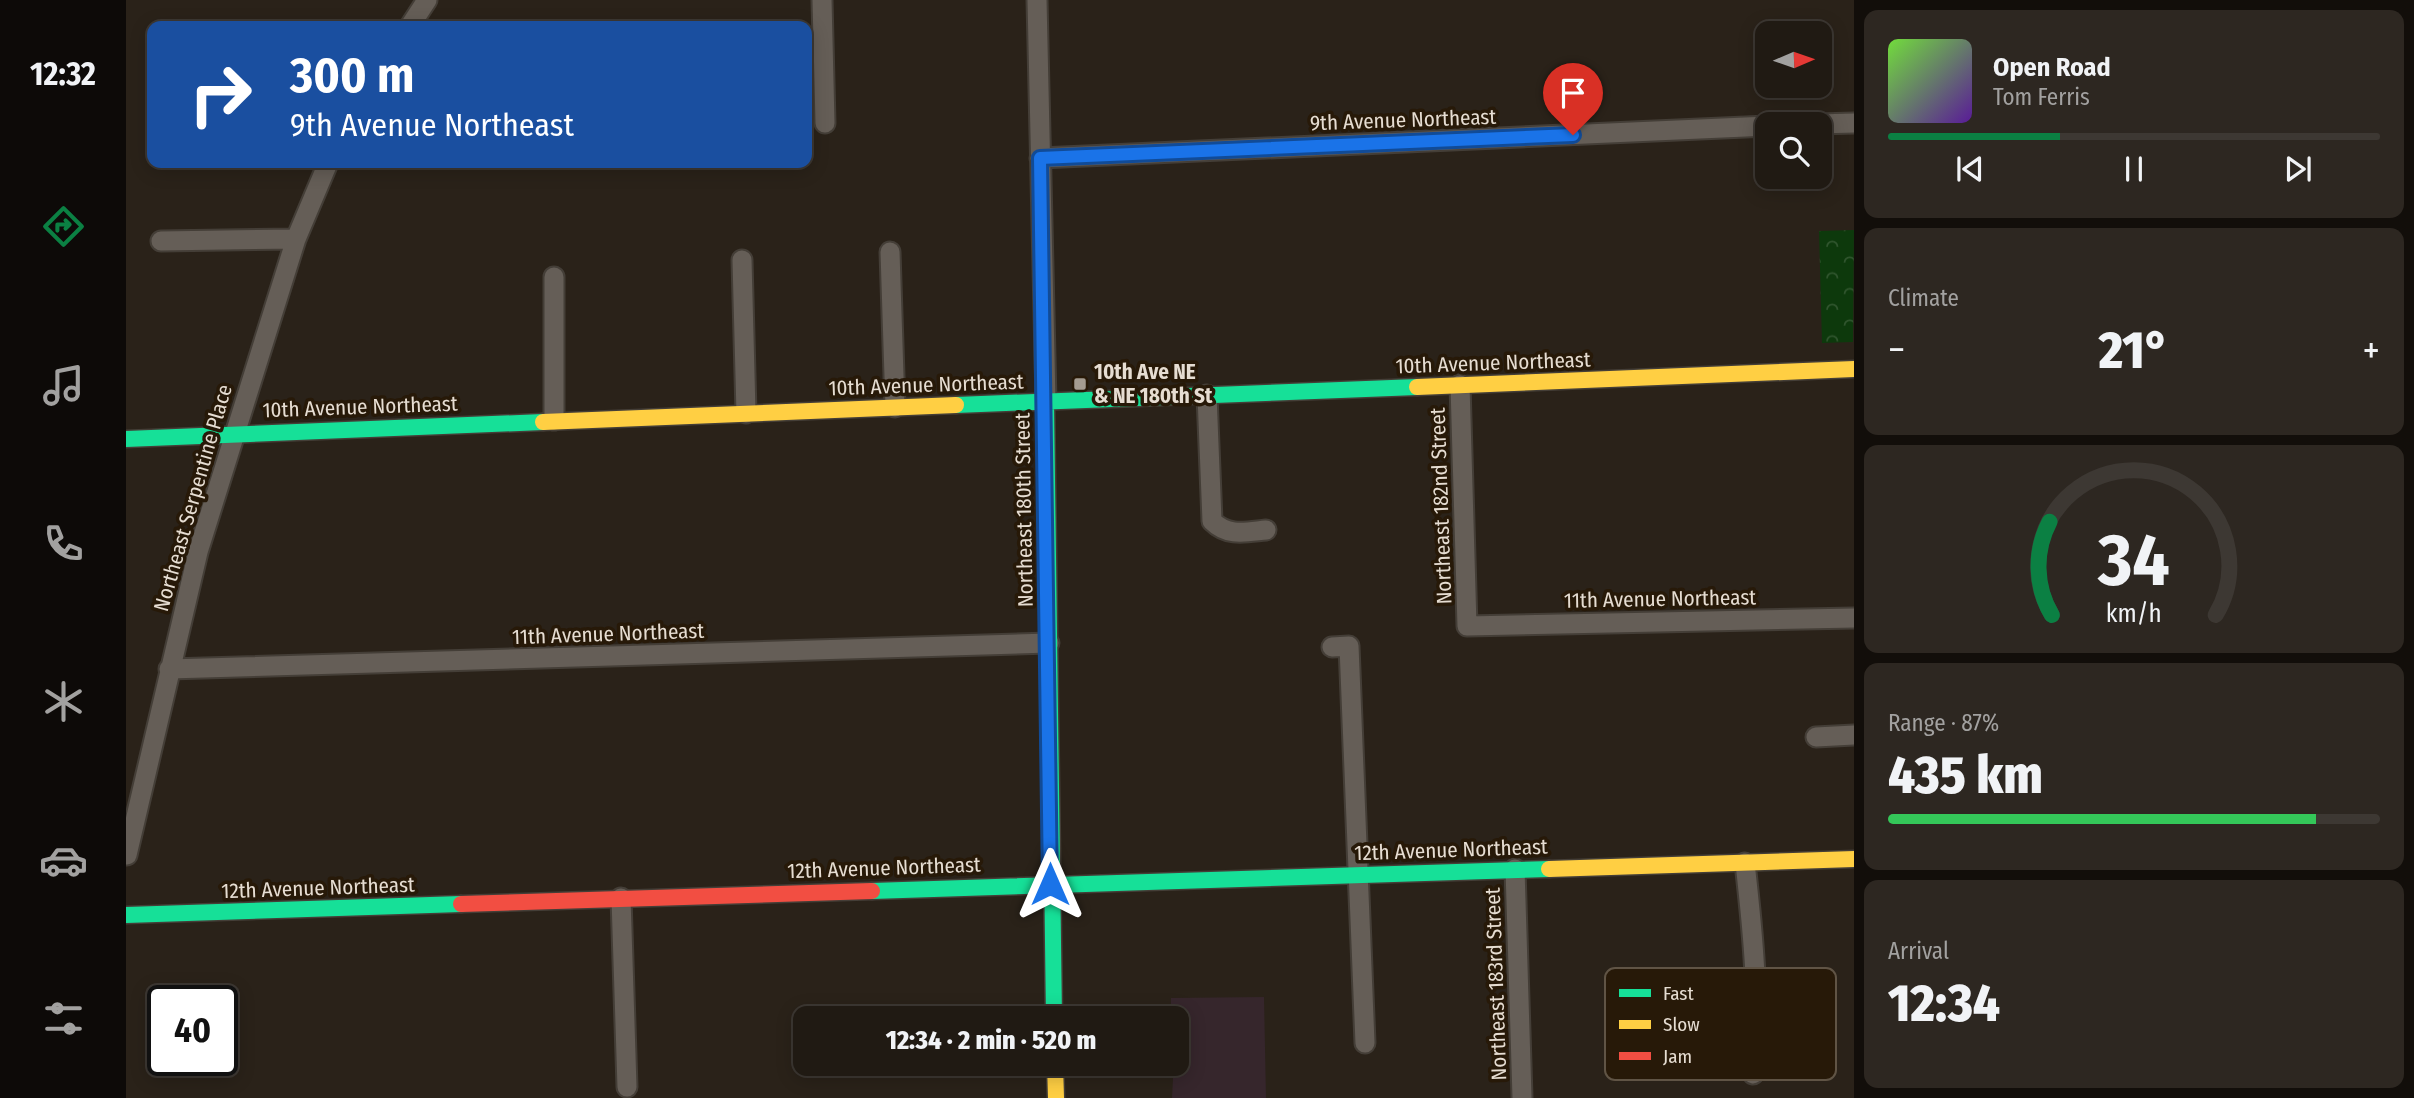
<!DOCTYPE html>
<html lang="en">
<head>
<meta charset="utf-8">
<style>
  :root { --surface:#201a13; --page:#2d2721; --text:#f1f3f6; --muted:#a2a1a0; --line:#3d3833; --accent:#0b8043 }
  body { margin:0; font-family:"Fira Sans Condensed",sans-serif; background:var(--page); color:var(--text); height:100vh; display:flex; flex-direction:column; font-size:26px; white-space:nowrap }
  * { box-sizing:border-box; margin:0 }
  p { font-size:23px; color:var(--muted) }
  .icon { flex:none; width:38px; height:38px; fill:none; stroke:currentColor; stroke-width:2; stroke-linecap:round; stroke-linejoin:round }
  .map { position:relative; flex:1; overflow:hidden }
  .sheet { display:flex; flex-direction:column; gap:10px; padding:10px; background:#120e0a; width:560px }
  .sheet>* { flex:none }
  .top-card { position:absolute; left:21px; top:21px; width:665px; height:147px; border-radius:14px; box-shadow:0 4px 18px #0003,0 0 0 2px var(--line); background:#1a4fa0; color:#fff; overflow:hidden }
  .needle { width:46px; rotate:88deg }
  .fabs { position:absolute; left:1629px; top:21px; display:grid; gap:14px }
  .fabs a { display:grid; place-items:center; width:77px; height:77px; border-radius:14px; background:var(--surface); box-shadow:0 4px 18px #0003,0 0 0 2px var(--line); font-size:35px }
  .speed { position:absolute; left:21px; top:985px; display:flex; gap:14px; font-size:35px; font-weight:700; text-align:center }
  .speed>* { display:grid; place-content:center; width:91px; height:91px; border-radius:50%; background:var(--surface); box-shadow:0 4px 18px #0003,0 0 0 2px var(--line); line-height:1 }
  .speed .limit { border:4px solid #111; border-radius:10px; background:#fff; color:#111 }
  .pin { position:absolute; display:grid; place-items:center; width:60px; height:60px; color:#fff; margin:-72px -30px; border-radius:50% 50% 50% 0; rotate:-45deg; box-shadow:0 0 7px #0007 }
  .pin .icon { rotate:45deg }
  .me { position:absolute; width:77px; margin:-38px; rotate:0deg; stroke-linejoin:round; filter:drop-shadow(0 0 5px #0008) }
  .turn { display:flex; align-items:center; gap:24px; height:147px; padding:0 28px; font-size:32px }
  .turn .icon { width:91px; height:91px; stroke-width:2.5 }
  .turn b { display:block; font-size:49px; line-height:60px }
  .big { font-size:52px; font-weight:800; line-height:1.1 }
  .sheet .widget { flex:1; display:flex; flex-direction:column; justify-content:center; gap:10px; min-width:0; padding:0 24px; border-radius:14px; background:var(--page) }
  .sheet .dial { align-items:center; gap:0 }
  .dial svg { height:182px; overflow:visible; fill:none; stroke:var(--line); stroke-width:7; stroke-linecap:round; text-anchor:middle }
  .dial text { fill:var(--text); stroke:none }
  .song { display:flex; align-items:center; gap:21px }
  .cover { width:84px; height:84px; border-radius:10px; background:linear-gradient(135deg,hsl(100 70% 55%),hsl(270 70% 35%)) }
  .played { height:7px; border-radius:4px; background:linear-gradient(90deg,var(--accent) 35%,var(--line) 35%) }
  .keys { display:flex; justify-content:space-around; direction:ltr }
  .heat { display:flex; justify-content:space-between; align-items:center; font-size:38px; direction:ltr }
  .charge { height:10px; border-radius:5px; background:linear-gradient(90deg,#34c759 87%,var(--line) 0) }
  .trip { position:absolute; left:667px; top:1006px; width:396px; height:70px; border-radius:14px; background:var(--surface); box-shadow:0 4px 18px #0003,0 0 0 2px var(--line); font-weight:800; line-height:70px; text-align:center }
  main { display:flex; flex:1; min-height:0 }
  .dock { display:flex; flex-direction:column; width:126px; justify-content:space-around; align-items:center; background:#0d0a08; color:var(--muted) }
  .dock .icon { width:49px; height:49px }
  .dock .current { color:var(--accent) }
  .dock b { font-size:32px; color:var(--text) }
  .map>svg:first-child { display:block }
  .commercial { fill:#36262c }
  .park { fill:url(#park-crowns) }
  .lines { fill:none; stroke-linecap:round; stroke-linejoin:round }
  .street-casing { stroke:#443e37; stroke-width:23 }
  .fast-casing { stroke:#443e37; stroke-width:19 }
  .slow-casing { stroke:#443e37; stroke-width:19 }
  .jam-casing { stroke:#443e37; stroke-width:19 }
  .street { stroke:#655e57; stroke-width:19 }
  .fast { stroke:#16e098; stroke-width:16 }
  .slow { stroke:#ffcf43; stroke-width:16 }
  .jam { stroke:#f24e42; stroke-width:16 }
  .route-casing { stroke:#114b97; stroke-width:18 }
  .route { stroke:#1a73e8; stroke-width:12 }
  .poi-dot { fill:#a49c91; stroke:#271908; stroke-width:2.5 }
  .labels { text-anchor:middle; stroke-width:7; stroke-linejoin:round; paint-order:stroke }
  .street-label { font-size:21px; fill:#e6ddd2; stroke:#271908 }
  .poi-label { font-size:21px; font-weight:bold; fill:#e6ddd2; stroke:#271908; text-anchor:start }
  .key { fill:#271908; stroke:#605445; stroke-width:2 }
  .key-label { font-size:19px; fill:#e6ddd2 }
</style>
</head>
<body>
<main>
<nav class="dock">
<b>12:32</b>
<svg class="icon current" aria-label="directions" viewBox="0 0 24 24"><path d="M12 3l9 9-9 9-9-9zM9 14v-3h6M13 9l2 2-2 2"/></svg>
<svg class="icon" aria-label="music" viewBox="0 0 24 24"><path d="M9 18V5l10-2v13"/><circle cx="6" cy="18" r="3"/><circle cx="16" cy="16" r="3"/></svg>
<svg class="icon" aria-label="phone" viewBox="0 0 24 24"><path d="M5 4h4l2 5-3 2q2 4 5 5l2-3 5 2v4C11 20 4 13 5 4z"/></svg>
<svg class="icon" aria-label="climate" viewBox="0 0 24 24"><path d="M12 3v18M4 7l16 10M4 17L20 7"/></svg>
<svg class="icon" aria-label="car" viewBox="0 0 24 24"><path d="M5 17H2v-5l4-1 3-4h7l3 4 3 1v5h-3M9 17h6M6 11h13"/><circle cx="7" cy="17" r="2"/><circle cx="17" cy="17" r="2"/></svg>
<svg class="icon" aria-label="filters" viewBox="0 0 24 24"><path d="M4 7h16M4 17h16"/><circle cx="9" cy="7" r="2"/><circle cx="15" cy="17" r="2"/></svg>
</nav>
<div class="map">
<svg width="1728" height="1098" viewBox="0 0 1728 1098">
  <defs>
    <pattern id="park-crowns" width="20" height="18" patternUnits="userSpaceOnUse" patternTransform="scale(1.75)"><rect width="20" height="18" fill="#0d390c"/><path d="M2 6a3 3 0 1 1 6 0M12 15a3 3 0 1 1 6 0" fill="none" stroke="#30552e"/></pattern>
  </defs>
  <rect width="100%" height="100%" fill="#2a2219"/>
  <!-- commercial -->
  <path class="commercial" d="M1138,997L1140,1098H1046L1050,1018H1045V998Z"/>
  <!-- park -->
  <path class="park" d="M1728,230L1727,342L1696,343L1693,231Z"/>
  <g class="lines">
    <!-- street casing -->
    <g class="street-casing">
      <path id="street" d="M696,0L699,123
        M911,0L920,402
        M284,26L301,0
        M1692,124L1728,123
        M914,158L1642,126
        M35,241L170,239
        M764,252L769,407
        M616,260L620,413
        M428,277V420
        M1334,385L1341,626L1728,618
        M1081,395L1086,521C1102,537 1120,532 1140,530
        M1206,647L1223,646L1239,1043
        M43,669L923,643
        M1690,737L1728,735
        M1,855L72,552L170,239L202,163
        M1619,863C1627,934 1634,1003 1627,1074
        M1389,869L1396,1097
        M495,898L501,1087"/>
    </g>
    <!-- fast casing -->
    <g class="fast-casing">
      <path id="fast" d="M920,402L928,1018
        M830,405L1291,387
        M0,439L417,422
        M746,891L1423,869
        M0,915L335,904"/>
    </g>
    <!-- slow casing -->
    <g class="slow-casing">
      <path id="slow" d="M1291,387L1728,369
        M417,422L830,405
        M1423,869L1728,859
        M929,1064L930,1098"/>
    </g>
    <!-- jam casing -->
    <g class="jam-casing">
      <path id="jam" d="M335,904L746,891"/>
    </g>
    <!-- street -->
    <use href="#street" class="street"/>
    <!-- fast -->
    <use href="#fast" class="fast"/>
    <!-- slow -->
    <use href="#slow" class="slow"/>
    <!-- jam -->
    <use href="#jam" class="jam"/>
  </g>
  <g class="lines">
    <!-- route casing -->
    <g class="route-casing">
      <path id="route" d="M924,884L914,158L1447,135"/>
    </g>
    <!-- route -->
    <use href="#route" class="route"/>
  </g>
  <!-- markers -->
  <rect class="poi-dot" x="947" y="377" width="14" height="14" rx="3.5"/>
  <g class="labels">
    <!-- street labels -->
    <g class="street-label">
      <text transform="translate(1277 120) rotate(-2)" y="7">9th Avenue Northeast</text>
      <text transform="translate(1367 363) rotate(-2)" y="7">10th Avenue Northeast</text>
      <text transform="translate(800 385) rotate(-2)" y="7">10th Avenue Northeast</text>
      <text transform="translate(234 407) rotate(-2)" y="7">10th Avenue Northeast</text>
      <text transform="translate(67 498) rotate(-74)" y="7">Northeast Serpentine Place</text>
      <text transform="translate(1315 506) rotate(-92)" y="7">Northeast 182nd Street</text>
      <text transform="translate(898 510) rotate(-91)" y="7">Northeast 180th Street</text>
      <text transform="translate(1534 599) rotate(-1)" y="7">11th Avenue Northeast</text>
      <text transform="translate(482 634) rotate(-2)" y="7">11th Avenue Northeast</text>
      <text transform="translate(1325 850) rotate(-2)" y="7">12th Avenue Northeast</text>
      <text transform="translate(758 868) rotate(-2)" y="7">12th Avenue Northeast</text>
      <text transform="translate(192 888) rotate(-2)" y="7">12th Avenue Northeast</text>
      <text transform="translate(1370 984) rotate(-92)" y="7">Northeast 183rd Street</text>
    </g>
    <!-- poi labels -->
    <g class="poi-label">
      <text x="968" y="379">10th Ave NE<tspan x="968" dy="24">&amp; NE 180th St</tspan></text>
    </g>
  </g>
  <!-- legend -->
  <rect x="1479" y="968" width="231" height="112" rx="10" class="key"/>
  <rect x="1493" y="989" width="32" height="8" fill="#16e098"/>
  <rect x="1493" y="1020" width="32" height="9" fill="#ffcf43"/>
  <rect x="1493" y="1052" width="32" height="8" fill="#f24e42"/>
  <g class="key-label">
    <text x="1537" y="1000">Fast</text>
    <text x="1537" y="1031">Slow</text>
    <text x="1537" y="1063">Jam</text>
  </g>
</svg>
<div class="fabs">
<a><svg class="needle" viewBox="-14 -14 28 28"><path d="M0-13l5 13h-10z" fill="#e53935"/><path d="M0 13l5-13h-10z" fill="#a2a1a0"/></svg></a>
<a><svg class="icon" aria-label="search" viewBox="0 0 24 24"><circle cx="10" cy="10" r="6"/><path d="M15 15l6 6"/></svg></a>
</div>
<div class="speed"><div class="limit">40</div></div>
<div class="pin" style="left:1447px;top:135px;background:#d93025"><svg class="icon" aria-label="arrive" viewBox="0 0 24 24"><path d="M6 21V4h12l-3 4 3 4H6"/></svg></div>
<svg class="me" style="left:924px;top:884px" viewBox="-20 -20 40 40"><path d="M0-17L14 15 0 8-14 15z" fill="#1a73e8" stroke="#fff" stroke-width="4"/></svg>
<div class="trip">12:34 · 2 min · 520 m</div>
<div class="top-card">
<div class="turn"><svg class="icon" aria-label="right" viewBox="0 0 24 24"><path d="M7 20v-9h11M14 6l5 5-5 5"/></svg><div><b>300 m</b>9th Avenue Northeast</div></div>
</div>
</div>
<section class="sheet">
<div class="widget">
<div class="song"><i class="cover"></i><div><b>Open Road</b><p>Tom Ferris</p></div></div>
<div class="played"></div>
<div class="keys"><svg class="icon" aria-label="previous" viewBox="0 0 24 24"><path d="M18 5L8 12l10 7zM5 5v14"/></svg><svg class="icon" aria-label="pause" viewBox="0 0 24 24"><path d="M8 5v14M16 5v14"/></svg><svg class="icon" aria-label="next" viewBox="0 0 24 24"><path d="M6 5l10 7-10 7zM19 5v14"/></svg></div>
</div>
<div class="widget"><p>Climate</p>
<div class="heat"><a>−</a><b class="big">21°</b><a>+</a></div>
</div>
<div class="widget dial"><svg viewBox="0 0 100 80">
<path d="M14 69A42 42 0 1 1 86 69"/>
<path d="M14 69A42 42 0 0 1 13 28" stroke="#0b8043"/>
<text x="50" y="56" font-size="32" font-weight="700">34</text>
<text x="50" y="72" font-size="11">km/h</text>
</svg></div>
<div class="widget"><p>Range · 87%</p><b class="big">435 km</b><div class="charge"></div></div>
<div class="widget"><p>Arrival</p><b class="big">12:34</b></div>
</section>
</main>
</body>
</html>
